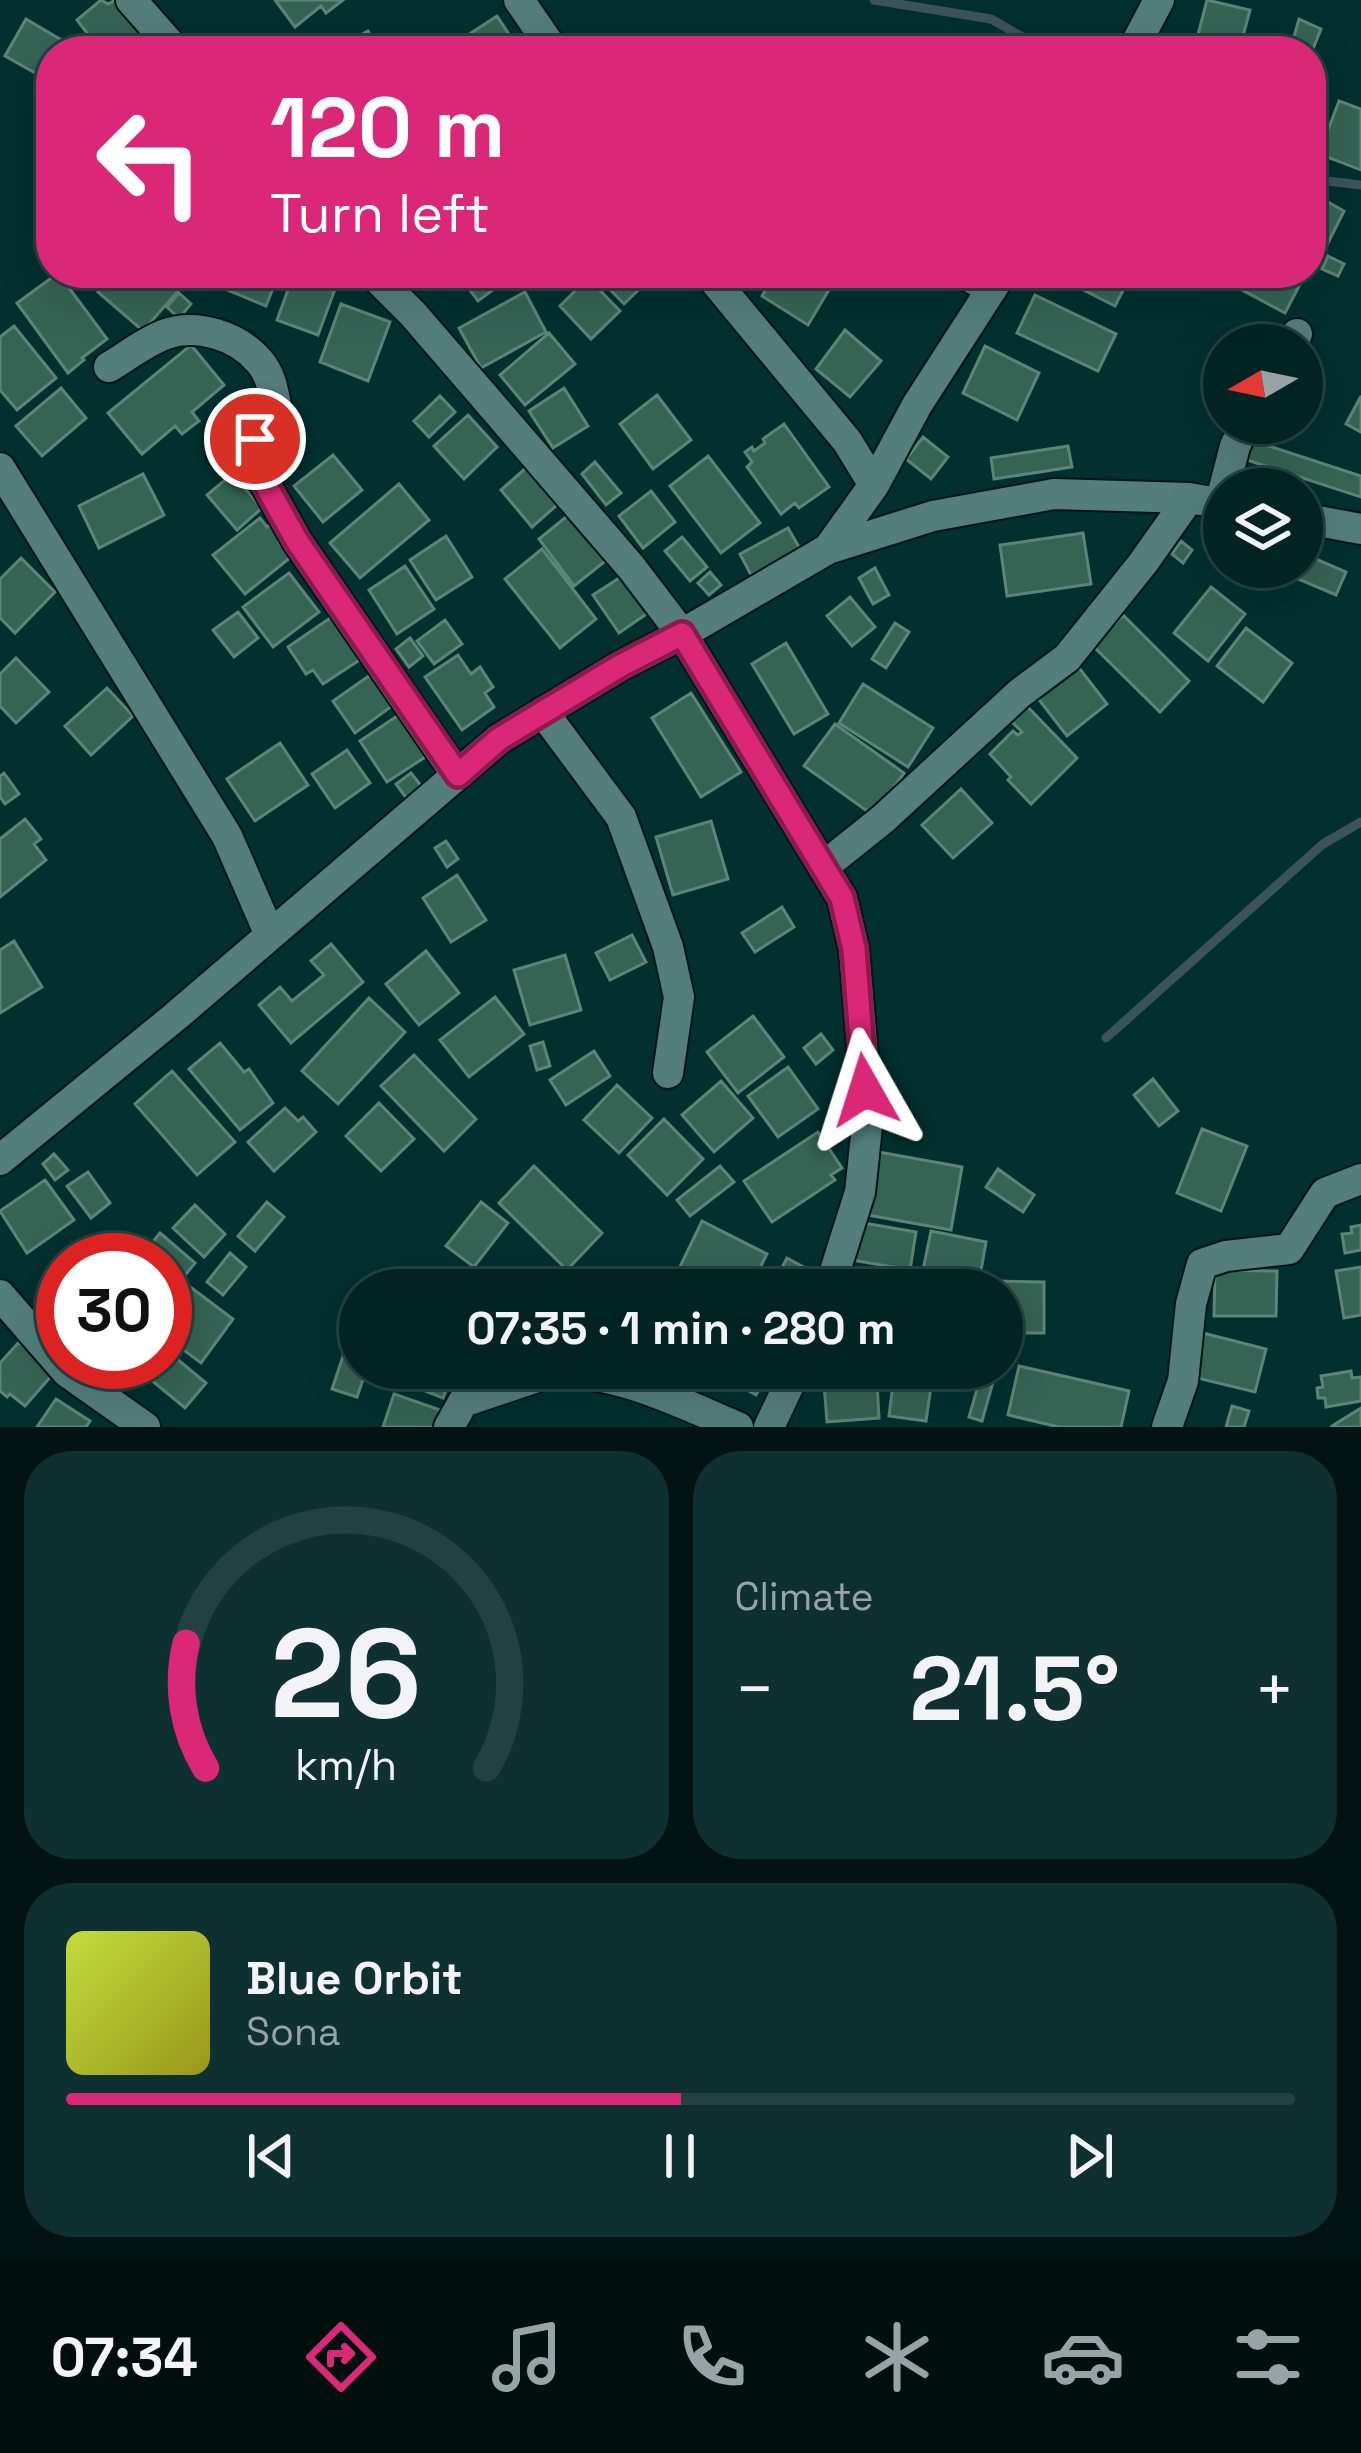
<!DOCTYPE html>
<html lang="en">
<head>
<meta charset="utf-8">
<style>
  :root { --surface:#012423; --page:#0f3030; --text:#f1f3f6; --muted:#96a4a6; --line:#234141; --accent:#db2777 }
  body { margin:0; font-family:"Space Grotesk",sans-serif; background:var(--page); color:var(--text); height:100vh; display:flex; flex-direction:column; font-size:45px; white-space:nowrap }
  * { box-sizing:border-box; margin:0 }
  p { font-size:39px; color:var(--muted) }
  .icon { flex:none; width:66px; height:66px; fill:none; stroke:currentColor; stroke-width:2; stroke-linecap:round; stroke-linejoin:round }
  .map { position:relative; height:1427px; overflow:hidden }
  .details { display:flex; flex-direction:column; gap:24px; padding:24px; background:#011413; flex:1 }
  .details>* { flex:none }
  .top-card { position:absolute; left:36px; top:36px; width:1290px; height:252px; border-radius:48px; box-shadow:0 12px 48px #0002,0 0 0 3px var(--line); background:#db2777; color:#fff; overflow:hidden }
  .needle { width:78px; rotate:261deg }
  .controls { position:absolute; left:1203px; top:324px; display:grid; gap:24px }
  .controls a { display:grid; place-items:center; width:120px; height:120px; border-radius:50%; background:var(--surface); box-shadow:0 12px 48px #0002,0 0 0 3px var(--line); font-size:60px }
  .speed { position:absolute; left:36px; top:1233px; display:flex; gap:24px; font-size:60px; font-weight:700; text-align:center }
  .speed>* { display:grid; place-content:center; width:156px; height:156px; border-radius:50%; background:var(--surface); box-shadow:0 12px 48px #0002,0 0 0 3px var(--line); line-height:1 }
  .speed .limit { border:18px solid #d22; background:#fff; color:#111 }
  .pin { position:absolute; display:grid; place-items:center; width:102px; height:102px; color:#fff; margin:-51px; border:6px solid #fff; border-radius:50%; box-shadow:0 3px 12px #0007 }
  .me { position:absolute; width:132px; margin:-66px; rotate:354deg; stroke-linejoin:round; filter:drop-shadow(0 0 9px #0008) }
  .turn { display:flex; align-items:center; gap:42px; height:252px; padding:0 36px; font-size:54px }
  .turn .icon { width:156px; height:156px; stroke-width:2.5 }
  .turn b { display:block; font-size:84px; line-height:102px }
  .big { font-size:90px; font-weight:600; line-height:1.1 }
  .details .tile { flex:1; display:flex; flex-direction:column; justify-content:center; gap:18px; min-width:0; padding:0 42px; border-radius:48px; background:var(--page) }
  .details .dial { align-items:center; gap:0 }
  .dial svg { height:312px; overflow:visible; fill:none; stroke:var(--line); stroke-width:7; stroke-linecap:round; text-anchor:middle }
  .dial text { fill:var(--text); stroke:none }
  .song { display:flex; align-items:center; gap:36px }
  .cover { width:144px; height:144px; border-radius:18px; background:linear-gradient(135deg,hsl(70 70% 55%),hsl(60 70% 35%)) }
  .played { height:12px; border-radius:6px; background:linear-gradient(90deg,var(--accent) 50%,var(--line) 50%) }
  .keys { display:flex; justify-content:space-around; direction:ltr }
  .heat { display:flex; justify-content:space-between; align-items:center; font-size:66px; direction:ltr }
  .details .tiles { flex:1; display:grid; gap:24px; grid-template-columns:1fr 1fr }
  .tile:last-child { grid-column:span 2 }
  .trip { position:absolute; left:339px; top:1269px; width:684px; height:120px; border-radius:60px; background:var(--surface); box-shadow:0 12px 48px #0002,0 0 0 3px var(--line); font-weight:600; line-height:120px; text-align:center }
  .dock { display:flex; height:192px; justify-content:space-around; align-items:center; background:#000e0e; color:var(--muted) }
  .dock .icon { width:84px; height:84px }
  .dock .active { color:var(--accent) }
  .dock b { font-size:54px; color:var(--text) }
  .map>svg:first-child { display:block }
  .lines { fill:none; stroke-linecap:round; stroke-linejoin:round }
  .stream { stroke:#3c535c; stroke-width:9 }
  .building { fill:#356354; stroke:#5e8477; stroke-width:3 }
  .minor-casing { stroke:#021615; stroke-width:34 }
  .minor { stroke:#537e7c; stroke-width:30 }
  .route-casing { stroke:#8e194d; stroke-width:30 }
  .route { stroke:#db2777; stroke-width:21 }
</style>
</head>
<body>
<div class="map">
<svg width="1361" height="1427" viewBox="0 0 1361 1427">
  <rect width="100%" height="100%" fill="#01302f"/>
  <g class="lines">
    <!-- stream -->
    <path class="stream" d="M874,0L991,19L1047,51
      M1311,179L1361,185
      M1106,1038L1323,844L1361,822"/>
  </g>
  <!-- building -->
  <path class="building" d="M101,0L108,4L116,0L142,33L118,51H101L77,20Z
    M275,0H343L326,13L321,6L295,27Z
    M1207,0L1250,10L1239,51L1196,42Z
    M497,16L520,51H451L448,48Z
    M26,19L75,48L73,51H51V82L5,56Z
    M1299,19L1321,29L1311,54V51H1290Z
    M368,31L379,51H331Z
    M687,37L714,51H680Z
    M1339,101L1361,109V170L1319,154Z
    M1312,193L1344,211L1323,253L1311,247Z
    M1328,256L1344,264L1338,276L1322,269Z
    M58,273L107,339L82,358L84,360L68,373L17,303Z
    M114,273H157L178,291L143,331L98,292Z
    M231,273H279L266,306L225,289Z
    M294,273H341L318,335L277,320Z
    M457,273H511L513,275L478,301Z
    M594,273H656L624,304Z
    M776,273H839L808,325L762,296Z
    M1050,273H1132L1115,306Z
    M1210,273H1306L1285,313Z
    M588,278L620,311L591,339L560,306Z
    M525,292L546,332L481,368L459,328Z
    M179,293L191,304L179,318L167,307Z
    M1035,295L1116,334L1098,371L1017,333Z
    M341,304L390,322L368,381L320,362Z
    M14,326L56,378L17,410L0,390V337Z
    M845,330L881,361L850,397L816,369Z
    M549,333L575,364L525,405L500,375Z
    M191,345L224,385L192,412L199,421L182,434L175,426L142,454L108,413Z
    M985,346L1039,373L1017,420L963,393Z
    M61,388L86,418L42,456L16,426Z
    M564,388L588,426L553,448L529,411Z
    M657,395L691,440L653,469L620,424Z
    M440,396L455,412L429,437L414,421Z
    M1361,396V432L1346,424Z
    M468,415L497,447L464,479L434,446Z
    M784,424L829,487L799,508L795,503L781,514L747,467L752,462L745,452L752,447L754,451L765,443L763,439Z
    M923,437L948,457L931,479L906,459Z
    M1244,438L1361,476V497L1238,457Z
    M1068,446L1072,467L994,479L991,458Z
    M333,455L362,490L323,522L294,486Z
    M708,456L760,523L721,553L670,486Z
    M595,462L621,493L606,505L582,474Z
    M526,468L557,505L532,527L501,490Z
    M143,474L164,515L99,548L79,506Z
    M232,474L262,508L237,530L207,495Z
    M399,484L429,520L360,578L330,543Z
    M651,491L675,522L643,548L619,516Z
    M572,512L609,558L574,586L539,539Z
    M260,518L267,527L271,524L283,540L279,542L291,557L245,594L213,555Z
    M788,528L800,549L751,575L740,554Z
    M1083,533L1091,584L1007,596L1000,545Z
    M446,536L472,577L436,600L410,560Z
    M682,537L707,567L690,581L665,551Z
    M1181,541L1192,550L1183,563L1172,554Z
    M542,549L596,619L560,648L505,579Z
    M1302,553L1346,572L1336,595L1291,576L1294,567H1302Z
    M21,558L55,592L15,633L0,618V579Z
    M405,566L434,609L397,634L369,590Z
    M875,568L889,595L873,604L859,578Z
    M630,571L655,608L619,633L593,595Z
    M710,572L721,585L709,595L698,583Z
    M289,573L319,612L273,647L243,607Z
    M1211,587L1245,614L1208,661L1174,633Z
    M850,597L875,627L852,646L827,616Z
    M238,612L258,638L234,657L213,630Z
    M1123,615L1189,681L1160,712L1093,646Z
    M333,616L361,659L323,684L313,670L306,674L288,647Z
    M445,620L462,644L434,664L417,641Z
    M895,623L909,632L886,668L872,659Z
    M1246,628L1292,663L1263,702L1217,666Z
    M410,638L423,656L409,667L396,649Z
    M786,643L828,714L794,734L752,664Z
    M458,655L471,674L480,667L493,687L485,693L494,707L462,730L425,677Z
    M16,658L49,692L16,723L0,706V674Z
    M1073,660L1107,704L1067,736L1033,692Z
    M370,675L392,706L355,733L333,701Z
    M863,684L933,728L908,767L839,723Z
    M107,688L133,716L91,755L65,726Z
    M691,693L741,772L701,797L652,718Z
    M1022,701L1077,758L1031,804L1008,780L1011,777L990,754L1013,731L1018,735L1022,732L1006,716Z
    M403,712L430,754L387,782L360,741Z
    M835,724L904,773L874,816L804,766Z
    M280,743L308,785L255,821L227,779Z
    M347,750L370,783L335,808L312,774Z
    M4,773L19,794L5,804L0,797V776Z
    M411,773L422,787L407,799L396,784Z
    M961,789L992,823L953,858L922,825Z
    M25,819L41,839L34,844L46,860L0,897V839Z
    M711,821L728,879L673,895L656,837Z
    M446,841L458,859L447,867L435,848Z
    M457,875L486,920L451,942L423,898Z
    M782,907L794,927L755,952L742,933Z
    M632,935L646,962L610,980L596,953Z
    M14,941L42,987L0,1013V950Z
    M331,944L363,982L291,1043L259,1005L280,987L292,1001L324,975L311,961Z
    M426,951L459,993L419,1025L386,984Z
    M565,955L581,1010L530,1025L514,970Z
    M495,997L524,1034L469,1077L440,1040Z
    M369,998L405,1032L338,1104L302,1071Z
    M753,1016L784,1057L738,1093L707,1052Z
    M821,1034L833,1050L816,1064L804,1048Z
    M543,1042L550,1066L537,1070L530,1046Z
    M220,1043L244,1072L249,1069L273,1103L240,1130L189,1069Z
    M594,1051L610,1076L566,1105L550,1080Z
    M414,1055L476,1119L444,1151L381,1086Z
    M788,1067L818,1109L778,1137L748,1096Z
    M172,1071L235,1142L197,1175L135,1104Z
    M1153,1079L1178,1111L1159,1126L1134,1095Z
    M721,1081L753,1118L714,1152L682,1115Z
    M617,1085L652,1118L619,1153L584,1120Z
    M379,1103L414,1139L381,1171L346,1136Z
    M285,1108L298,1121L303,1117L316,1132L274,1171L248,1142Z
    M664,1119L703,1159L667,1195L628,1155Z
    M1202,1129L1247,1146L1221,1211L1177,1193Z
    M818,1132L842,1168L831,1175L835,1180L772,1222L744,1181Z
    M873,1151L962,1167L951,1230L862,1214Z
    M54,1154L68,1170L55,1180L43,1164Z
    M534,1166L602,1233L567,1270L499,1203Z
    M720,1166L734,1182L690,1216L677,1200Z
    M998,1169L1034,1195L1023,1212L986,1187Z
    M88,1172L110,1203L91,1218L67,1186Z
    M45,1180L74,1220L27,1253L0,1211Z
    M267,1202L284,1217L255,1251L238,1236Z
    M481,1202L508,1223L474,1267L446,1246Z
    M195,1205L225,1234L204,1257L173,1228Z
    M702,1221L767,1254L760,1268L771,1274L763,1290H706L676,1275Z
    M858,1222L916,1232L910,1270L852,1260Z
    M1361,1225V1250L1345,1253L1342,1234L1352,1233L1351,1227Z
    M931,1231L986,1242L979,1282L923,1270Z
    M160,1233L195,1263L165,1300V1260H138Z
    M230,1253L246,1267L223,1295L207,1282Z
    M787,1258L813,1272L803,1289L778,1275Z
    M1361,1267V1315L1344,1318L1336,1271Z
    M1215,1270L1277,1271L1276,1316H1214Z
    M990,1281L1044,1282V1333H1002V1290H990Z
    M189,1286L233,1319L201,1363L169,1339L176,1331L165,1323V1318Z
    M358,1311L360,1368H367L357,1397L332,1389Z
    M1199,1332L1266,1349L1255,1392L1189,1376Z
    M19,1342L54,1373L25,1406L10,1394L7,1397L0,1391V1363Z
    M165,1349L206,1383L185,1408L139,1370L145,1362H165Z
    M1019,1366L1129,1391L1121,1427H1059L1008,1415Z
    M406,1368H455L443,1398L400,1381Z
    M895,1368L933,1373L926,1421L889,1416Z
    M983,1368H997L982,1421L969,1417Z
    M749,1370L765,1379L756,1395L740,1386Z
    M1351,1371L1352,1378L1361,1377V1401L1326,1407L1325,1398H1318L1317,1388L1323,1387L1321,1376Z
    M877,1381L879,1418L827,1422L824,1384Z
    M394,1394L440,1410L434,1427H383Z
    M56,1399L90,1421L86,1427H37Z
    M1232,1406L1249,1411L1244,1427H1226Z
    M1361,1408V1427H1333L1332,1426Z"/>
  <g class="lines">
    <!-- minor casing -->
    <g class="minor-casing">
      <path id="minor" d="M131,0L176,51
        M519,0L554,51
        M1132,51L1159,0
        M372,273L413,314L631,567L682,634L842,898L854,949L868,1117L860,1192L829,1290
        M708,273L847,441L874,485
        M963,273L992,289
        M1290,345L1297,334
        M109,367C126,357 146,341 166,334C197,323 238,336 259,361C270,373 273,389 276,405C263,424 250,440 254,464L297,541L457,775
        M0,468L227,836L270,935
        M1220,504L1235,446L1246,423
        M1302,518L1361,529
        M828,549L874,485L917,405L1002,273
        M543,712L621,817L668,947L679,997L668,1073
        M823,867L883,819L1020,693L1067,658L1143,563L1189,498
        M0,1160L176,1016L499,739L620,666L682,634L828,549L933,516L1054,494L1189,498L1224,504
        M0,1295L67,1372L145,1427
        M449,1427L463,1402L552,1372C616,1370 681,1403 738,1427
        M769,1427L797,1368
        M1167,1427L1183,1381L1191,1304L1202,1264L1226,1256L1289,1249L1325,1193L1361,1179"/>
    </g>
    <!-- minor -->
    <use href="#minor" class="minor"/>
  </g>
  <g class="lines">
    <!-- route casing -->
    <g class="route-casing">
      <path id="route" d="M255,439L252,452L254,464L297,541L458,775L499,739L620,666L682,634L842,898L854,949L865,1090"/>
    </g>
    <!-- route -->
    <use href="#route" class="route"/>
  </g>
</svg>
<div class="controls">
<a><svg class="needle" viewBox="-14 -14 28 28"><path d="M0-13l5 13h-10z" fill="#e53935"/><path d="M0 13l5-13h-10z" fill="#96a4a6"/></svg></a>
<a><svg class="icon" aria-label="layers" viewBox="0 0 24 24"><path d="M12 4l9 5-9 5-9-5zM3 14l9 5 9-5"/></svg></a>
</div>
<div class="speed"><div class="limit">30</div></div>
<div class="pin" style="left:255px;top:439px;background:#d93025"><svg class="icon" aria-label="arrive" viewBox="0 0 24 24"><path d="M6 21V4h12l-3 4 3 4H6"/></svg></div>
<svg class="me" style="left:865px;top:1090px" viewBox="-20 -20 40 40"><path d="M0-17L14 15 0 8-14 15z" fill="#db2777" stroke="#fff" stroke-width="4"/></svg>
<div class="trip">07:35 · 1 min · 280 m</div>
<div class="top-card">
<div class="turn"><svg class="icon" aria-label="left" viewBox="0 0 24 24"><path d="M17 20v-9H6M10 6l-5 5 5 5"/></svg><div><b>120 m</b>Turn left</div></div>
</div>
</div>
<section class="details">
<div class="tiles">
<div class="tile dial"><svg viewBox="0 0 100 80">
<path d="M14 69A42 42 0 1 1 86 69"/>
<path d="M14 69A42 42 0 0 1 9 37" stroke="#db2777"/>
<text x="50" y="56" font-size="32" font-weight="700">26</text>
<text x="50" y="72" font-size="11">km/h</text>
</svg></div>
<div class="tile"><p>Climate</p>
<div class="heat"><a>−</a><b class="big">21.5°</b><a>+</a></div>
</div>
<div class="tile">
<div class="song"><i class="cover"></i><div><b>Blue Orbit</b><p>Sona</p></div></div>
<div class="played"></div>
<div class="keys"><svg class="icon" aria-label="previous" viewBox="0 0 24 24"><path d="M18 5L8 12l10 7zM5 5v14"/></svg><svg class="icon" aria-label="pause" viewBox="0 0 24 24"><path d="M8 5v14M16 5v14"/></svg><svg class="icon" aria-label="next" viewBox="0 0 24 24"><path d="M6 5l10 7-10 7zM19 5v14"/></svg></div>
</div>
</div>
</section>
<nav class="dock">
<b>07:34</b>
<svg class="icon active" aria-label="directions" viewBox="0 0 24 24"><path d="M12 3l9 9-9 9-9-9zM9 14v-3h6M13 9l2 2-2 2"/></svg>
<svg class="icon" aria-label="music" viewBox="0 0 24 24"><path d="M9 18V5l10-2v13"/><circle cx="6" cy="18" r="3"/><circle cx="16" cy="16" r="3"/></svg>
<svg class="icon" aria-label="phone" viewBox="0 0 24 24"><path d="M5 4h4l2 5-3 2q2 4 5 5l2-3 5 2v4C11 20 4 13 5 4z"/></svg>
<svg class="icon" aria-label="climate" viewBox="0 0 24 24"><path d="M12 3v18M4 7l16 10M4 17L20 7"/></svg>
<svg class="icon" aria-label="car" viewBox="0 0 24 24"><path d="M5 17H2v-5l4-1 3-4h7l3 4 3 1v5h-3M9 17h6M6 11h13"/><circle cx="7" cy="17" r="2"/><circle cx="17" cy="17" r="2"/></svg>
<svg class="icon" aria-label="filters" viewBox="0 0 24 24"><path d="M4 7h16M4 17h16"/><circle cx="9" cy="7" r="2"/><circle cx="15" cy="17" r="2"/></svg>
</nav>
</body>
</html>
